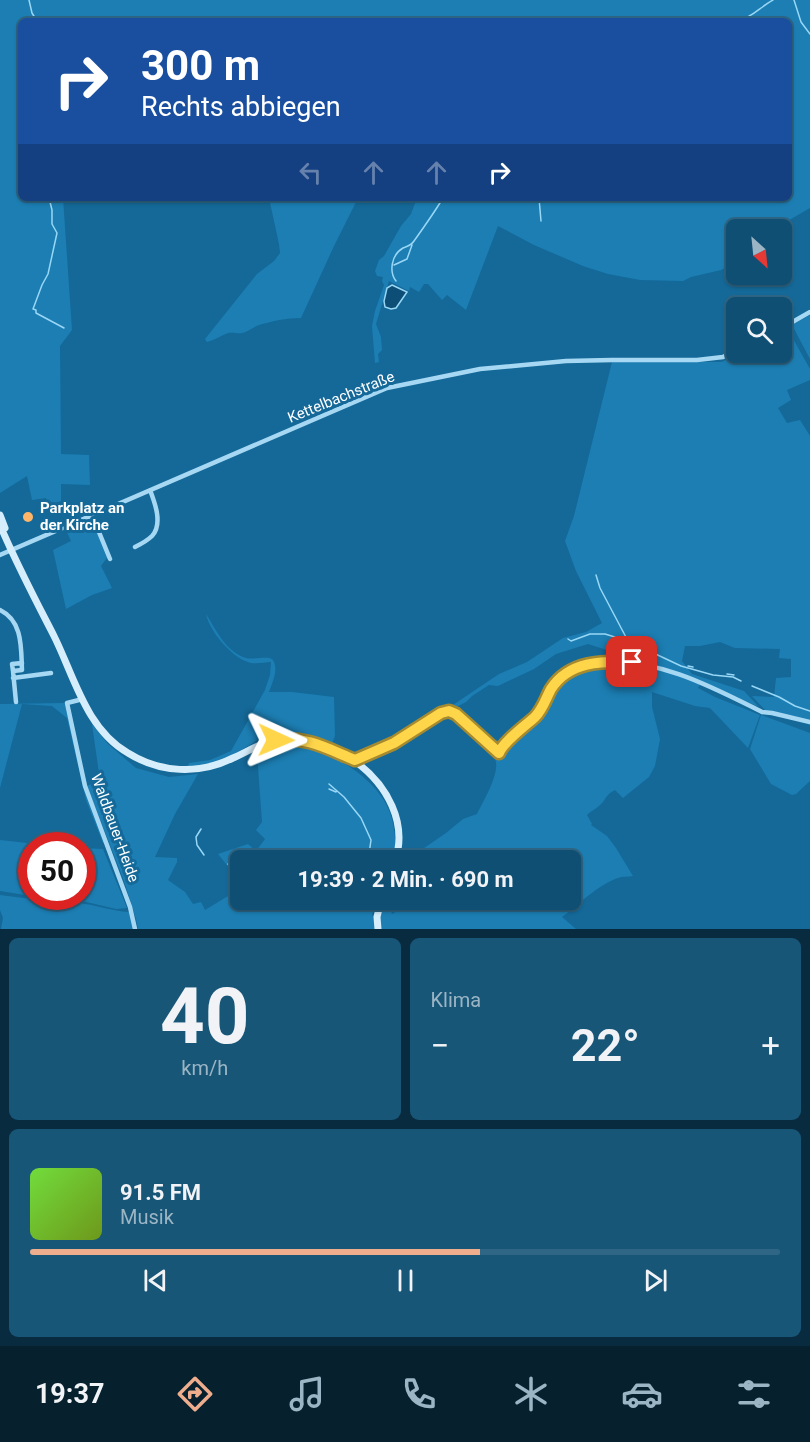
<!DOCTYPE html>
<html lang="de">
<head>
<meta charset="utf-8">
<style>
  :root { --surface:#0f4f73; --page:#185678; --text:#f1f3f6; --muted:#9bb5c4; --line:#2f6685; --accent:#eead8d }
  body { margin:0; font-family:Roboto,sans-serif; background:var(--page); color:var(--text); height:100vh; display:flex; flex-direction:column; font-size:22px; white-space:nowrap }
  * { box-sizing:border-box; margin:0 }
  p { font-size:20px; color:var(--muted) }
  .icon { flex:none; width:33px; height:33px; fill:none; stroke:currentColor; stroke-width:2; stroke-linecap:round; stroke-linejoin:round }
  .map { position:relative; height:929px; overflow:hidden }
  .drawer { display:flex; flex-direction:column; gap:9px; padding:9px; background:#082b3f; flex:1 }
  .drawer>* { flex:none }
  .guide { position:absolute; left:18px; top:18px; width:774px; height:183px; border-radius:9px; box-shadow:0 2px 4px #0004,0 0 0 2px var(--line); background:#1a4fa0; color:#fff; overflow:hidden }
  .needle { width:39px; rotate:153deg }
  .fabs { position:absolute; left:726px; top:219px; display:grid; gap:12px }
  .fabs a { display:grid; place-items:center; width:66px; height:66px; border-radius:9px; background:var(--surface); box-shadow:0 2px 4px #0004,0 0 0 2px var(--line); font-size:30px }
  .speed { position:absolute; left:18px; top:832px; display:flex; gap:12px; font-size:30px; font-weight:700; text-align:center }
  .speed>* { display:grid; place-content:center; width:78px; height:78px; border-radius:50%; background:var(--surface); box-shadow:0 2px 4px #0004,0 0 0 2px var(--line); line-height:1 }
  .speed .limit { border:9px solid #d22; background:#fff; color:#111 }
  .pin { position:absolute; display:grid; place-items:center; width:51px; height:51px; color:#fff; margin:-26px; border-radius:12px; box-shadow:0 3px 9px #0006 }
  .me { position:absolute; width:66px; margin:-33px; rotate:91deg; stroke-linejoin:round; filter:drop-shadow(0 0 4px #0008) }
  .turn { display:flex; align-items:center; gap:21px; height:126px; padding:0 24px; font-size:27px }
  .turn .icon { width:78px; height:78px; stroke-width:2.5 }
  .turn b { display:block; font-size:42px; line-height:51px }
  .lanes { display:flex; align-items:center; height:57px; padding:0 24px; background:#0003; justify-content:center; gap:30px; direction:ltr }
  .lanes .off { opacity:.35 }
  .big { font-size:45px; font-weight:700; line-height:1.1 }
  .drawer .widget { flex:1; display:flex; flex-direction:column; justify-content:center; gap:9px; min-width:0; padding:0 21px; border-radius:9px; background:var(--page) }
  .drawer .dial { align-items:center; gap:0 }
  .dial b { font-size:78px; line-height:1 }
  .song { display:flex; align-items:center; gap:18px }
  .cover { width:72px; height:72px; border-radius:9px; background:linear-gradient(135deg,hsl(100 70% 55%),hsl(80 70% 35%)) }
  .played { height:6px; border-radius:3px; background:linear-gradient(90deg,var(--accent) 60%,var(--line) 60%) }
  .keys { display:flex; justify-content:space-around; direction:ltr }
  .heat { display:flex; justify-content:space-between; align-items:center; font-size:33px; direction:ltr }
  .drawer .tiles { flex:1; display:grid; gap:9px; grid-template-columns:1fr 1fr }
  .widget:last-child { grid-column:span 2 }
  .trip { position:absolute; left:230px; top:850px; width:351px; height:60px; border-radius:9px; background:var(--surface); box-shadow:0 2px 4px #0004,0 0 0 2px var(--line); font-weight:700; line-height:60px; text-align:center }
  .tabs { display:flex; height:96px; justify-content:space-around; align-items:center; background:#06202e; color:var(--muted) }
  .tabs .icon { width:42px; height:42px }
  .tabs .on { color:var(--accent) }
  .tabs b { font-size:27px; color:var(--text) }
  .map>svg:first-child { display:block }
  .green { fill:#1c7eb3 }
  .water { fill:#0c4e75; stroke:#99d7f6; stroke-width:1.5 }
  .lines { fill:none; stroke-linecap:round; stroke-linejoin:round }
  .stream { stroke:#99d7f6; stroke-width:1.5 }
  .street { stroke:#a7d8f3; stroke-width:4.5 }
  .secondary { stroke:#d6eefc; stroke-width:7 }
  .route-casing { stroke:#a68a30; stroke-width:15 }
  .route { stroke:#ffd54a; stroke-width:10 }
  .poi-dot { fill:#ffb669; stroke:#146999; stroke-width:2 }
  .labels { text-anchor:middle; stroke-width:6; stroke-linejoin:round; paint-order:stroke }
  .street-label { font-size:15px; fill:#fff; stroke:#146999 }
  .poi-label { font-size:15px; font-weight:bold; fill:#fff; stroke:#146999; text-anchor:start }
</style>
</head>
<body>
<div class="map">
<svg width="810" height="929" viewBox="0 0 810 929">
  <rect width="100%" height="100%" fill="#146999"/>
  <!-- green -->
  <path class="green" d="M0,0H810V208L791,219L778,229L736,230V262L721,270L691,277L683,281L640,280L608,274L583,266L534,245L498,226L466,310L447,295L442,300L428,284H424L419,292L410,287L409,291L389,281L376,324L381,337L382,350L378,354L379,362L375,363L372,326L375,311L384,285L382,281L383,277L377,276L375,271L379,260L384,256L401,226L411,214L417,198H789V21H21V198H63L72,330L60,346L61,454L89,455L90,485L61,484V501L47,507L46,498L32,500L27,476L0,493Z
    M269,198H358L334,246L301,318C286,318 273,321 259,325C253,327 248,332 242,333C238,334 233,332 228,333C222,335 215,340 207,342L205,339L257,274L274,261L280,253L279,244Z
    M810,315V359L792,325Z
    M787,328L810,369V380L787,390L791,400L778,408L787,423L800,420L810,436V725L765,710L752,696L774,697L776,678L791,677V659L779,658L780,649L735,648L720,642L700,646H685L682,661L692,674L744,691L759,707L701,683L698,688L715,697L760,715L748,748L710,708L695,706L652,692V707L660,739L655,766L649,777L623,798L615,790C604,796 607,799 600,805C596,809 591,811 587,815L592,824L591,825L607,836L616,848L633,876C628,877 622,876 618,878C599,884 578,905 562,917L576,929H138L136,919L124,881L87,786L100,780L92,724L108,744L136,768L169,777L198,774L175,814L155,857L177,858V862L168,880L185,892L193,904L201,902L205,910L238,890L237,878L218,854L248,844L256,851L265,839L256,830L262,822L257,753C268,750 281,745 293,746C327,748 374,776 388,808C395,823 396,842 395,858L370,851L365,861H240V900H346V903L373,911L372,916L379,911L384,900H388L392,914L399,910L407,900H570V861H414V855L446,833L463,819L477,814C483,802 501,772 495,759C494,755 488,751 485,748L495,740L513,743L519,732L540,712L552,687L576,667L613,662V652L588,644L556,654L534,669L498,686L489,685L472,696L466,702L449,711L441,713L499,674L527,662L563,638L586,632L602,623L576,571L565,541L574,516L612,362H722L738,353L782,352V330Z
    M92,515L109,555L101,566L112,588L92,595L66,609L53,550L71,541L65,528Z
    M206,614C216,630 226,652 246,658C253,660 270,655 273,660C279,670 272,683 269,692H292L334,697L335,736L331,746C304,736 288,734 260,741L258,740L224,760L201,766L188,767L189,763L210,760L231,751L265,690L270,675L271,662C264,662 255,665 248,662C231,657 209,630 206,614Z
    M64,703L65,705L77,751L105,843H103L86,800L67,718L52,706L22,704L0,788V704Z
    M761,715L810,733V781L796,794L792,795L771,784L750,749Z
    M0,840L55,846H32L31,896L0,891Z
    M83,848L103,849L127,908L116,909L78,900L42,897H82Z
    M0,895C26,899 53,900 79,903C96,905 112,911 129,912L134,929H1L3,918L0,910Z"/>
  <!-- water -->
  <path class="water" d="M392,285L407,292L396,308L391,309L385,307L384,301L387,288Z"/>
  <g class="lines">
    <!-- stream -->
    <path class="stream" d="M29,0L32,13L37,21
      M794,0L801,22L810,34
      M738,21C753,17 760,7 773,0
      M49,198L52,210V224L57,233L48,274L42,285L33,309L36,310V313L64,328
      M539,198L541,221
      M394,265L407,259L412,245
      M396,281C389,272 391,255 403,248C407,246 411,246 414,241C424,227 434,213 443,198
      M596,575L600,588L628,641
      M568,639L571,641L590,634H605L628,641L681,666L713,675L733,677L741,681
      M688,666L693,667
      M727,674L734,675
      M752,686L779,697L795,706L810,711
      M329,784L344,797L361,818L371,840L368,861
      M329,789L336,792
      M201,829L196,837L197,845L204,855
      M228,864L240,877"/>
    <!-- street -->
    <path class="street" d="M782,328L810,312
      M92,515L110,559
      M135,547C141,544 147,541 152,536C163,524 155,503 150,490
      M0,555L387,388L480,369L566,361L612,360H697L723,357L736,350
      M0,610C23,621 21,648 22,670L13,671L16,702
      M13,671L12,664L22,663
      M13,678L51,673
      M83,699L67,703L85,786L130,907L135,929
      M355,761L394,743L441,713L449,711L456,714L499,753C503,740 527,725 537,714C548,703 550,687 563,676C574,666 586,664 601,663C657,657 714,688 762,712L772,713L810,722"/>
    <!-- secondary -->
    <path class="secondary" d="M0,515L5,528
      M0,525C16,563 35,599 54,636C74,676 86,729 128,753C160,773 199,775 233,758C249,751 265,740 283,739C302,738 319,744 336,752C343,755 350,758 356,762C387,785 408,823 395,861
      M378,929L377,917L381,900"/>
  </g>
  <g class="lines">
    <!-- route casing -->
    <g class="route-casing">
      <path id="route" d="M276,740C307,736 328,749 355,760L394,743L441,713L449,711L456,714L499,753C503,742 525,726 535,717C543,709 546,698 551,689C569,661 602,661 632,662"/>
    </g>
    <!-- route -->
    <use href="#route" class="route"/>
  </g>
  <!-- markers -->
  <circle class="poi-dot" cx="28" cy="517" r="6"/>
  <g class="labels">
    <!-- street labels -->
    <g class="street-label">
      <text transform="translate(341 397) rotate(-22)" y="5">Kettelbachstraße</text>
      <text transform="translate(115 828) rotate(70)" y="5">Waldbauer-Heide</text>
    </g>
    <!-- poi labels -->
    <g class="poi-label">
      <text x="40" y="513">Parkplatz an<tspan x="40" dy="17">der Kirche</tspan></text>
    </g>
  </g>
</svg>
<div class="fabs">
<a><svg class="needle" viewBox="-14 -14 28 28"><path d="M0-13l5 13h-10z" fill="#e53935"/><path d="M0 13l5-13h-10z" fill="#9bb5c4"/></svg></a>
<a><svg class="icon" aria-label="search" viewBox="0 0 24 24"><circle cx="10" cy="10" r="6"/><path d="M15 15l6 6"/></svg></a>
</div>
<div class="speed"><div class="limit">50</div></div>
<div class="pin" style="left:632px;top:662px;background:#d93025"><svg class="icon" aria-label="arrive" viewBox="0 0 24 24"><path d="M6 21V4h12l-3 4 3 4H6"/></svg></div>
<svg class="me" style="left:276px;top:740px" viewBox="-20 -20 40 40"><path d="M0-17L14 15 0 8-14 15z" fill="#ffd54a" stroke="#fff" stroke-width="4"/></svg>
<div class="trip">19:39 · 2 Min. · 690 m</div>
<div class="guide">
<div class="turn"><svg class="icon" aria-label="right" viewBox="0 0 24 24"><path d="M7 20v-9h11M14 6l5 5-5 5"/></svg><div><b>300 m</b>Rechts abbiegen</div></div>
<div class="lanes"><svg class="icon off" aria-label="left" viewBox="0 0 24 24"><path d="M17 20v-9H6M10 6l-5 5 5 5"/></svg><svg class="icon off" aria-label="ahead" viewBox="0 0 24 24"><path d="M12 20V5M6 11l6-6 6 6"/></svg><svg class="icon off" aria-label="ahead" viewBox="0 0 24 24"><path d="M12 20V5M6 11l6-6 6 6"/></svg><svg class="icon" aria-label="right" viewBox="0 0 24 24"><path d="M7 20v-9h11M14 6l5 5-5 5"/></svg></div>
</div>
</div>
<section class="drawer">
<div class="tiles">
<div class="widget dial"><b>40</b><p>km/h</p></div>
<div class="widget"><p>Klima</p>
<div class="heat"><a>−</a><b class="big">22°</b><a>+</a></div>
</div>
<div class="widget">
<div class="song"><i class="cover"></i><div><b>91.5 FM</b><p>Musik</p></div></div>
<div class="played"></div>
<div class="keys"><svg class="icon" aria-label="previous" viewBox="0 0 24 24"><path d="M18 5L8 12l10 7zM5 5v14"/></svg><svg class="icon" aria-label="pause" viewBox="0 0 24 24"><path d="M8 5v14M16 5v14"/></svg><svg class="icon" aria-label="next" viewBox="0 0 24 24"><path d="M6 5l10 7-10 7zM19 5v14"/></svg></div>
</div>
</div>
</section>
<nav class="tabs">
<b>19:37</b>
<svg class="icon on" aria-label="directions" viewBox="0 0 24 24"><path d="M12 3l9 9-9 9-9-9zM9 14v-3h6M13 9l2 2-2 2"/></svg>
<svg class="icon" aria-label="music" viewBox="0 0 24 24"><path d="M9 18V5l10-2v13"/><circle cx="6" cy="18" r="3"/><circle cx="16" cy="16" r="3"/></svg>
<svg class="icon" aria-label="phone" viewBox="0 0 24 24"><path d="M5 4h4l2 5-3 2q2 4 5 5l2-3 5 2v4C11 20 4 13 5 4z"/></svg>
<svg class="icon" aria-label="climate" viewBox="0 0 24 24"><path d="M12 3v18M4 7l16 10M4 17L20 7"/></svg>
<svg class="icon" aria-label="car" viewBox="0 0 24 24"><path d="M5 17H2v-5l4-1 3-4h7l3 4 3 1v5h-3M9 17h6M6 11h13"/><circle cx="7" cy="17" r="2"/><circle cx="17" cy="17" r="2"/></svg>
<svg class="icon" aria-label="filters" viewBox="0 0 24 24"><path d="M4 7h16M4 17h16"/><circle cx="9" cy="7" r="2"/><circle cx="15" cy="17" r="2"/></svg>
</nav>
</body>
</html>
